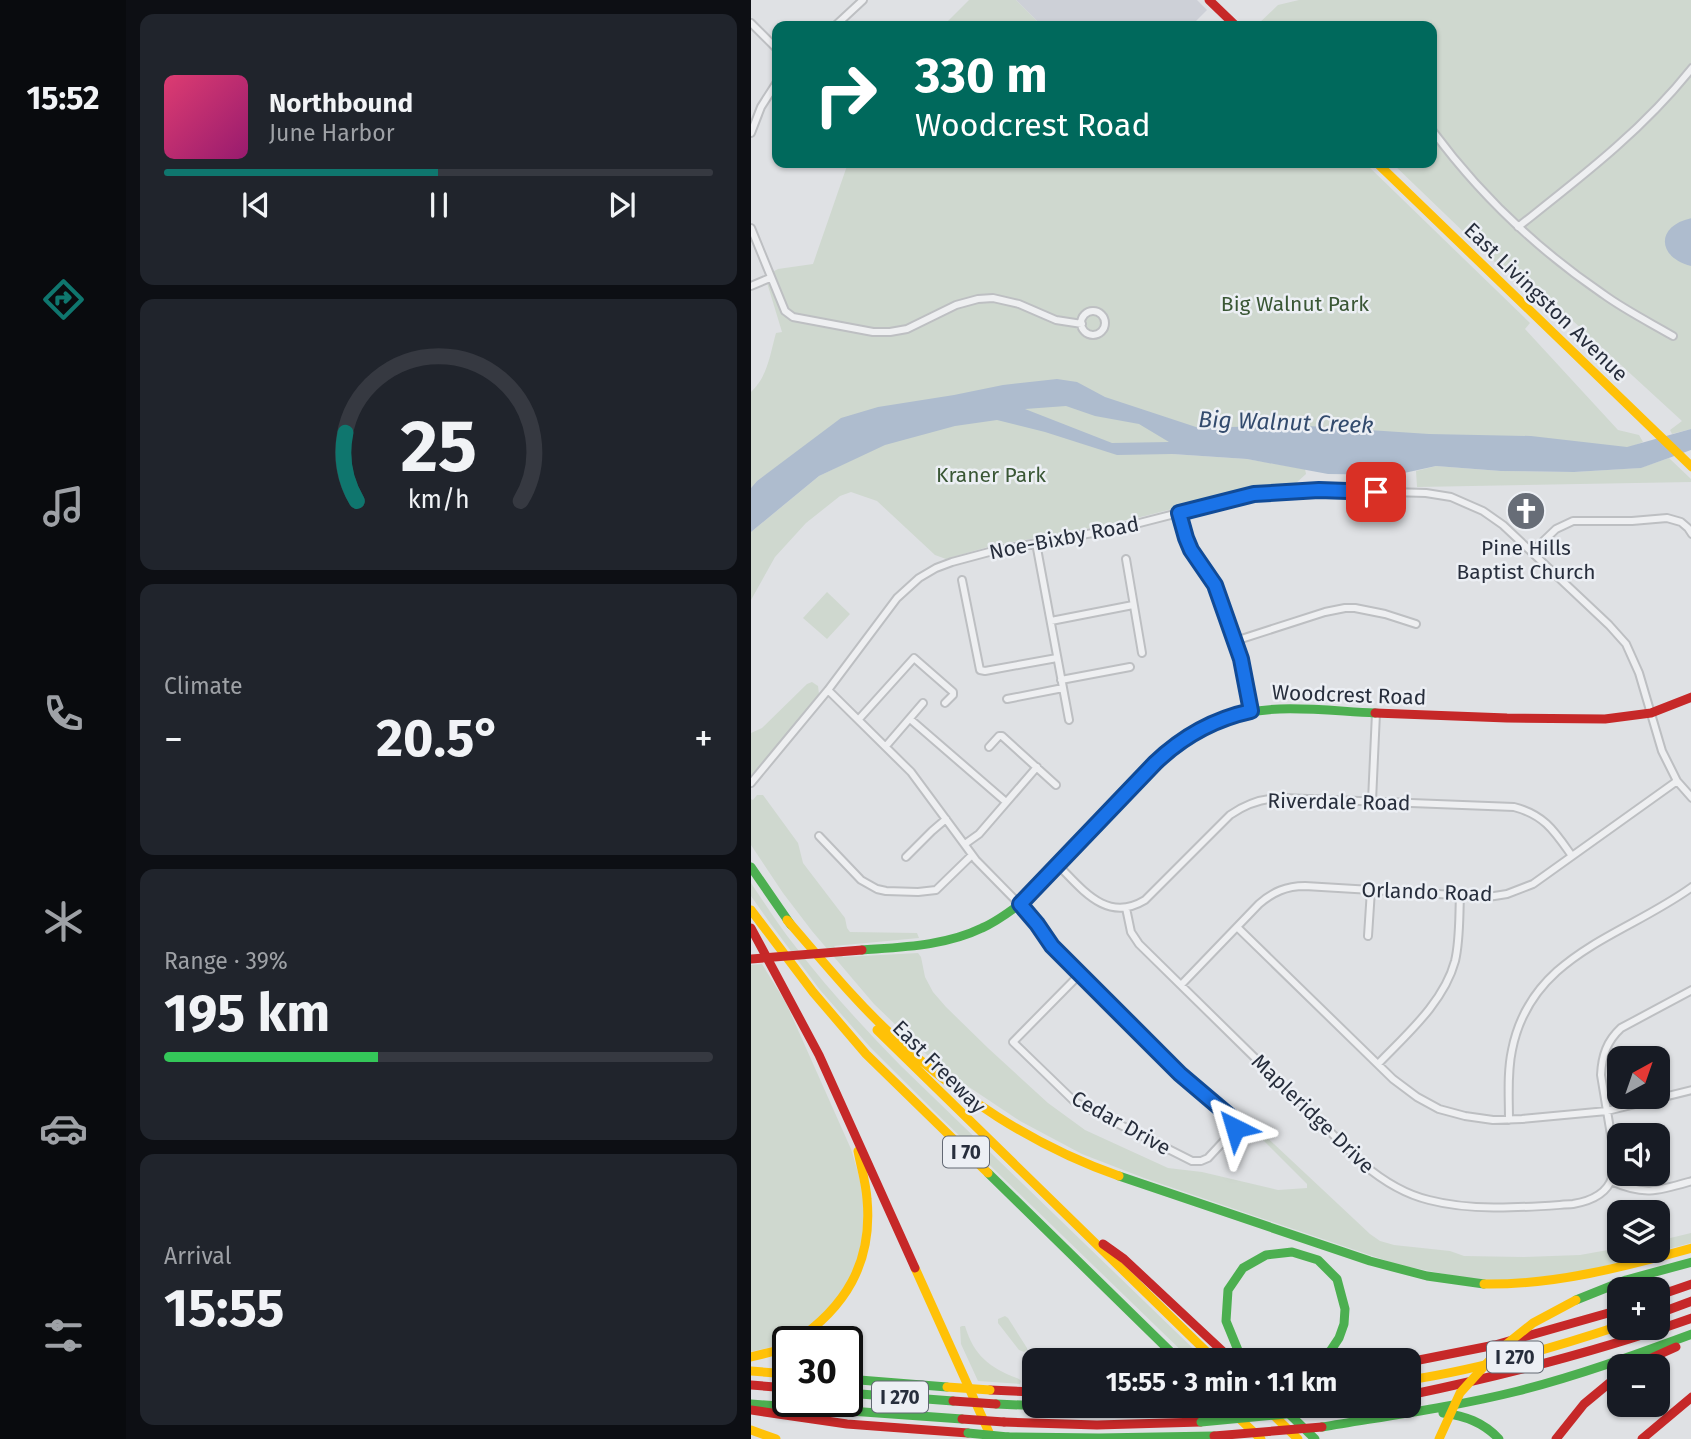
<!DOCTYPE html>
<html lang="en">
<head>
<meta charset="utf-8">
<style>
  :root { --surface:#171b24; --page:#20242c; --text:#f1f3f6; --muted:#9ea1a6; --line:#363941; --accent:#0f766e }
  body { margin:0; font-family:"Fira Sans",sans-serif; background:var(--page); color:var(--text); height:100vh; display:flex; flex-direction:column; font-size:26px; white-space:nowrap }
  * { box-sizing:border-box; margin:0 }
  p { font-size:23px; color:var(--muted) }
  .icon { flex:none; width:38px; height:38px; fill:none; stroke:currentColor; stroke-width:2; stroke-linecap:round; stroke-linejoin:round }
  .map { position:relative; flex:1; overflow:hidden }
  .details { display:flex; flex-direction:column; gap:14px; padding:14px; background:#0d0f14; width:625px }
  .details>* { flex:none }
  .banner { position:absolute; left:21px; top:21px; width:665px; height:147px; border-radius:14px; box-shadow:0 2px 5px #0004; background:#00695c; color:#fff; overflow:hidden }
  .needle { width:46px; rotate:40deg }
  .buttons { position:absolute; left:856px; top:1046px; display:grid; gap:14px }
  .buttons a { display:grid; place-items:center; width:63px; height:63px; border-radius:14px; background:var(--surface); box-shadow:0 2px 5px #0004; font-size:35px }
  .speed { position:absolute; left:21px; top:1326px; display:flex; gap:14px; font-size:35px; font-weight:700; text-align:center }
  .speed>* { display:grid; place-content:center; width:91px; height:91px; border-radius:50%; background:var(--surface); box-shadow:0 2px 5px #0004; line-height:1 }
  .speed .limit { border:4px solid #111; border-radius:10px; background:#fff; color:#111 }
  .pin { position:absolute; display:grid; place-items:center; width:60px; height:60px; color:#fff; margin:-30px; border-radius:14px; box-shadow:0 4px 10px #0006 }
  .me { position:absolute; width:77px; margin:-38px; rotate:320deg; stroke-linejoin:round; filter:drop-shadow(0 0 5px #0008) }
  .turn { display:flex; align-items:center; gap:24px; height:147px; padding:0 28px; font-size:32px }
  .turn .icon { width:91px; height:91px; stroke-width:2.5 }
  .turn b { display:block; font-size:49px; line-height:60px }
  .big { font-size:52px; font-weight:700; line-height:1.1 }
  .details .tile { flex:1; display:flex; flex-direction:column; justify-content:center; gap:10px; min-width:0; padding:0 24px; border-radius:14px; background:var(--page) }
  .details .dial { align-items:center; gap:0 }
  .dial svg { height:182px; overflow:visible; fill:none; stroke:var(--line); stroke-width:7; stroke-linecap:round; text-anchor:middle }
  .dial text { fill:var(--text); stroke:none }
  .song { display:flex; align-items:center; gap:21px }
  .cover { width:84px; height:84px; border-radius:10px; background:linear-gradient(135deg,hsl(340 70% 55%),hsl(320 70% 35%)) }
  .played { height:7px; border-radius:4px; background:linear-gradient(90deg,var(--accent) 50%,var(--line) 50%) }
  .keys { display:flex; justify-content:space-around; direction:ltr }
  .heat { display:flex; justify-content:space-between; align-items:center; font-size:38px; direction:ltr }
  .charge { height:10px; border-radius:5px; background:linear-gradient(90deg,#34c759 39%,var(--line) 0) }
  .trip { position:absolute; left:271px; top:1348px; width:399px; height:70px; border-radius:14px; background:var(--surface); box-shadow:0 2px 5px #0004; font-weight:700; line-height:70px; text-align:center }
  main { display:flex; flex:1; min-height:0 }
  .dock { display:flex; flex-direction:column; width:126px; justify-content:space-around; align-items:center; background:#090b0e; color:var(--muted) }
  .dock .icon { width:49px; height:49px }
  .dock .active { color:var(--accent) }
  .dock b { font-size:32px; color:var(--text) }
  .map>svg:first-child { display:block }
  .built { fill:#cdd0d7 }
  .green { fill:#cfd8cf }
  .water { fill:#aebcce; fill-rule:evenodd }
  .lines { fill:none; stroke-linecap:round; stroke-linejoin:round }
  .street-casing { stroke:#bdbfc2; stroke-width:10 }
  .street { stroke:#eeeff1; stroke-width:6 }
  .fast { stroke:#4caf50; stroke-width:9 }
  .slow { stroke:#ffc107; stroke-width:9 }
  .jam { stroke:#c62828; stroke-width:9 }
  .fast-bridge { stroke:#4caf50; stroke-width:9 }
  .slow-bridge { stroke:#ffc107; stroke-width:9 }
  .jam-bridge { stroke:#c62828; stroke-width:9 }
  .route-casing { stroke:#114b97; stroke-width:18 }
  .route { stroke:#1a73e8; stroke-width:12 }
  .labels { text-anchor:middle; stroke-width:5; stroke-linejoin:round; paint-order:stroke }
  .shield { fill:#eceff4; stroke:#626873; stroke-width:2 }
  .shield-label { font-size:19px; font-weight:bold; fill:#272e3c }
  .street-label { font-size:21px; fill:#272e3c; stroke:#eceff4 }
  .park-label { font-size:21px; fill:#3a5735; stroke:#eceff4 }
  .poi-label { font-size:21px; fill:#272e3c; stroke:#eceff4 }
  .water-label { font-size:23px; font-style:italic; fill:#334b6d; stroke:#eceff4 }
</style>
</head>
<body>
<main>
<nav class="dock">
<b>15:52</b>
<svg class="icon active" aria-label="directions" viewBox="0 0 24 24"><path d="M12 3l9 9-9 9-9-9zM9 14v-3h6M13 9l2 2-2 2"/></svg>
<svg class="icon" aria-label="music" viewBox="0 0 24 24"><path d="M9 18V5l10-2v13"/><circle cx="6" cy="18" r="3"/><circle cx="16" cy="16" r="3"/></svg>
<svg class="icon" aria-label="phone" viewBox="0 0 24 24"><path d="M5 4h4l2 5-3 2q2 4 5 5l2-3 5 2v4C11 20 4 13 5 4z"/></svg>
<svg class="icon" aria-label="climate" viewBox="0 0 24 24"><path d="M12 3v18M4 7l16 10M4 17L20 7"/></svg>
<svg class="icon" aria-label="car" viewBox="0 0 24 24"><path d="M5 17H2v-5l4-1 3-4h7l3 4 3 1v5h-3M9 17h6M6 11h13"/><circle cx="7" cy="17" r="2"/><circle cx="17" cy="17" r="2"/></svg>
<svg class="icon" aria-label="filters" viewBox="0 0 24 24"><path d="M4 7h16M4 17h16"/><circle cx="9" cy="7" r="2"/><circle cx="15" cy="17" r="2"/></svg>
</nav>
<section class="details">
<div class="tile">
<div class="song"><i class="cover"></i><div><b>Northbound</b><p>June Harbor</p></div></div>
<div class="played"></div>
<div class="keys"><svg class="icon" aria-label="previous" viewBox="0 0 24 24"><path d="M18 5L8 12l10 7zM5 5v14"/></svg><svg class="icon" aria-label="pause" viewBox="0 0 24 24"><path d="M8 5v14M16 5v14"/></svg><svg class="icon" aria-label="next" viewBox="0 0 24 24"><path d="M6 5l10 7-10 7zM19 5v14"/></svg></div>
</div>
<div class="tile dial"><svg viewBox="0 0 100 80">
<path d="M14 69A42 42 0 1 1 86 69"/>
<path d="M14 69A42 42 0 0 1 9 39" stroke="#0f766e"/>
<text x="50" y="56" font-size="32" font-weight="700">25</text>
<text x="50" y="72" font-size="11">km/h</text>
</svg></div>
<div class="tile"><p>Climate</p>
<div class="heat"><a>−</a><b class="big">20.5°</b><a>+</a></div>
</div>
<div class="tile"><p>Range · 39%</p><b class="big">195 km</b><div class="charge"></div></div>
<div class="tile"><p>Arrival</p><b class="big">15:55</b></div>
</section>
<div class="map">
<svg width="941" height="1439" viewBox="0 0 941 1439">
  <rect width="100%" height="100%" fill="#dfe1e4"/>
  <!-- built -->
  <path class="built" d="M265,0H446L456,10L440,26H291Z"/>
  <!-- green -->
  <path class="green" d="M218,0H265L291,26H192Z
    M548,0H940V429L921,434L919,430L931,421L809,309L801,317L641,163H681V26H505L527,5Z
    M97,163H614L779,323L774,329L867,430L888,435L892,442L882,446L887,452L407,434L420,442L377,454H421L496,459L554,469L555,474L544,484L498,489L394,516L339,528L240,546L195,559L184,555L126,501L100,492L89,496L55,523L24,557L0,600V532L68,476L113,454L40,457L6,481L0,488V392C17,376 19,354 25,333L31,332L14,276L27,269L62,264Z
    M918,458L940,479L941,482L666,487L665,471L685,466L750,471L823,472L889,468Z
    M76,592L99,614L76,639L52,618Z
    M61,682L67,686L68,694L52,717L0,776V733L11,728L56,684Z
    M6,795H12L47,843L52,863L94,918L96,928L99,932L166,933L168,938L83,946L92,957L167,953L170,957L174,977L182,992L195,1007L237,1048L297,1103L334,1130L417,1168L451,1172L527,1190L556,1188V1184L504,1132L507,1129L619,1234L629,1241L643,1245L699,1251L713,1256L772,1257L829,1255L868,1248V1251H906L907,1241L940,1233V1243L823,1274L748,1281L714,1278L648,1265L393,1178L331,1154L269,1121L215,1085L175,1054L123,1004L61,931L32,893L0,845V799L2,800Z
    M0,883C14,904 28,926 44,946C76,988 112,1027 149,1065L454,1360H440L186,1114L119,1047L69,990L19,923L0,896Z
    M11,964L35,1003L100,1149C106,1168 112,1188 113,1208C118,1259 89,1309 46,1336C32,1345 16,1348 0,1352V965Z
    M254,1316L257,1318L276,1348V1350L273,1352L268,1350L247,1323V1319Z
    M211,1326H214C223,1356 239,1368 268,1379L270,1381L269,1384L227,1381L210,1344L209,1327Z"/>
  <!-- water -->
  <path class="water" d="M941,218V266H940C905,257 905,225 941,218Z
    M306,379L326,382L354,397L448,428L542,425L678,434L780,436L876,447L940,429V450L890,468L823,472L750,471L685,466L644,475L577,474L496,459L421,454L366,455L294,432L246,420L204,426L134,445L68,476L0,532V488L6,481L90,418L127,407L203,395L252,385ZM315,406L344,416L388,424L418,442L361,443L274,409Z"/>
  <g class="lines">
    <!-- street casing -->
    <g class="street-casing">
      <path id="street" d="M0,23L26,49
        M84,26L112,0
        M681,130C729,195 786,249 852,294C874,310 898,322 922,336
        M0,133L10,107L26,82
        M767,227C829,178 891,131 941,68
        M0,228L34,311L42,317L122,332H139L156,329L205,305L227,299L242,298L268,304L305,320L331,324
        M0,286L19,278
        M330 323a12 12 0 1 1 24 0a12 12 0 1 1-24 0Z
        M428,513C431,525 434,538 440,549C447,562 458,572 464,585C481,626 492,668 500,711
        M285,543L318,720
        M781,552L805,529L822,521H881L916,518L930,522L937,528L941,534
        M375,559L391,653
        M211,580L229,670L234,671L306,658
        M300,621L382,605
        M484,641L574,612L594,608H604L634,614L665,624
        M310,680L379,667
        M77,690L160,772L225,860L278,914L301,946L429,1074L482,1119L485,1126L483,1130L457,1158L450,1161H441L324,1102L262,1042L329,974
        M256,699L312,688
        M108,719L163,658L202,692V695L194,703
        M159,719L255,802
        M135,746L172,703
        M238,747L248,736H251L305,785
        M0,783L77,690L146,598L168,578L185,568L201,562L242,551L369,528L490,497L527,492L568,490L675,493L700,497L732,511L752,525L858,625L875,644L888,673L911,751L926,781L941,798
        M621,801L625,713
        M68,836L110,880L126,889L135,891L167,892L185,890L221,855
        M214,844L228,834L286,767
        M155,857L181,831L195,819
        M307,865C332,890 356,923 394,900L479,815C495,804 511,798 531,798L763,807C794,815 804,832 821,856
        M375,908L380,932L388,944L612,1164C631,1180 653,1194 678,1200C724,1212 775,1207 822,1204C870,1196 866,1166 859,1129C856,1111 853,1093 850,1075C851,1055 856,1041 870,1028L941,990
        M486,927L642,1079L666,1097L688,1109L714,1116L742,1120L771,1119L856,1111L941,1090
        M617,936L620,890
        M430,985L508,904C522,892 535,886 554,886L737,897L756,894L782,884L926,781
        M627,1064C656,1034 693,1002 704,961C709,940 708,917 709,896
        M758,1120C758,1097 756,1073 761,1050C780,954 872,937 941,887
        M860,1181C893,1196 907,1191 941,1181"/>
    </g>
    <!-- street -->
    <use href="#street" class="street"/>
    <!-- fast -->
    <path class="fast" d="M0,867L40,925
      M111,950C151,947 194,946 231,928C245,922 257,913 269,904L408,760C427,745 445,730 468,721C515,701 574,711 624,713
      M237,1173L428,1360
      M368,1176L619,1261L676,1276L733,1284
      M825,1300L875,1280L941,1262
      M491,1360L475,1321L477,1290L492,1268L515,1255L541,1252L567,1260L586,1279L594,1309L593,1324L588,1338L580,1350L569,1360
      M96,1379L196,1387
      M96,1393L202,1401
      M0,1404L211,1419
      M245,1404L343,1408L438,1405
      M529,1405L564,1439
      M692,1413C714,1416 732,1422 748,1439
      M571,1427C636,1416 703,1407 767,1391C826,1376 884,1355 941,1334
      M257,1437L348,1438L463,1436"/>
    <!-- slow -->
    <path class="slow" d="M626,163L941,467
      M0,910L62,992L115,1054L237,1173
      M36,920C70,959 103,1000 141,1035C205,1095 284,1147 368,1176
      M126,1030L464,1360
      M164,1268L241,1439
      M733,1284C805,1285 872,1267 941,1248
      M43,1342C94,1308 122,1263 116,1199C115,1183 110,1167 107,1151
      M0,1357L24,1351L37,1345
      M0,1371L37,1374
      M658,1380C730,1369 799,1349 868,1326
      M474,1405L510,1439
      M512,1405L547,1439
      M0,1430L25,1439"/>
    <!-- jam -->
    <path class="jam" d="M458,0L485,26
      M624,713L756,718L854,719L900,713L941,697
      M0,928L68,1055L164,1268
      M352,1244L373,1259L481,1360
      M906,1296L941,1284
      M906,1314L941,1301
      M658,1362L744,1345L868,1310
      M880,1367L925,1347
      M0,1385L37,1388
      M239,1390L284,1392
      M658,1395C754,1375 848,1351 941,1318
      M0,1410L96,1424L217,1433
      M556,1412L601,1405
      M253,1422L346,1425L450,1422
      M805,1439L833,1404L868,1375
      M891,1439L941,1397"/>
    <!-- fast-bridge -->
    <path class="fast-bridge" d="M450,1422L556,1412
      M217,1433L257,1437"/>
    <!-- slow-bridge -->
    <path class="slow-bridge" d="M196,1387L239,1390
      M688,1439L709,1393L747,1351L782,1323L825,1300"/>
    <!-- jam-bridge -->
    <path class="jam-bridge" d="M0,959L111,950
      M202,1401L245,1404
      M211,1419L253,1422
      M463,1436L571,1427"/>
  </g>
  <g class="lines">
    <!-- route casing -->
    <g class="route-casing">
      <path id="route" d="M484,1128L482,1119L429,1074L301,946L286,924L269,904L404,763C431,737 463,719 500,711L490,659L464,585L440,550L435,538L428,513L503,494L568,490L625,492"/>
    </g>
    <!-- route -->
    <use href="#route" class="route"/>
  </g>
  <!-- icons -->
  <defs>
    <g id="church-disc" transform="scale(2.0125)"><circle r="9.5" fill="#676d77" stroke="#eceff4"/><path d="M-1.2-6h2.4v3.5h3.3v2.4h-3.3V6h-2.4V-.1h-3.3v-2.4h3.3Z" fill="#fff"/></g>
  </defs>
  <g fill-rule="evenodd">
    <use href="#church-disc" x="775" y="511"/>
  </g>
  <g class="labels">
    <!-- shield labels -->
    <g class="shield">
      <rect x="192" y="1136.5" width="46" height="31" rx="5"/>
      <rect x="736" y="1341.5" width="56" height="31" rx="5"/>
      <rect x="121" y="1381.5" width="56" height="31" rx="5"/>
    </g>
    <g class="shield-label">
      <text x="215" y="1159">I 70</text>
      <text x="764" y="1364">I 270</text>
      <text x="149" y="1404">I 270</text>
    </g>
    <!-- street labels -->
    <g class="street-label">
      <text transform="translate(795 302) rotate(44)" y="7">East Livingston Avenue</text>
      <text transform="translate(313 538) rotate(-11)" y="7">Noe-Bixby Road</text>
      <text transform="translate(598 695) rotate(2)" y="7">Woodcrest Road</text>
      <text transform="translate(588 802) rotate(1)" y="7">Riverdale Road</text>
      <text transform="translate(676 892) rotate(2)" y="7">Orlando Road</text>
      <text transform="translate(188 1067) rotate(45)" y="7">East Freeway</text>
      <text transform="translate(562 1114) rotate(44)" y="7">Mapleridge Drive</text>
      <text transform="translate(370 1123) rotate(29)" y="7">Cedar Drive</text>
    </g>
    <!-- park labels -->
    <g class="park-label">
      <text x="544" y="311">Big Walnut Park</text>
      <text x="240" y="482">Kraner Park</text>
    </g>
    <!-- poi labels -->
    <g class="poi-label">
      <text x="775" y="555">Pine Hills<tspan x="775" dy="24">Baptist Church</tspan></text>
    </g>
    <!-- water labels -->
    <g class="water-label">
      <text transform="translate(535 422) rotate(2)" y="8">Big Walnut Creek</text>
    </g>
  </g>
</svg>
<div class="buttons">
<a><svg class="needle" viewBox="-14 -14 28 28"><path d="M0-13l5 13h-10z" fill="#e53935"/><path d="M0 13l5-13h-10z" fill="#9ea1a6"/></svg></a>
<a><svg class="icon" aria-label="sound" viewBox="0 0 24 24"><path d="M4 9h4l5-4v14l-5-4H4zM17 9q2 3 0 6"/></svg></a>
<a><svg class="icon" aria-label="layers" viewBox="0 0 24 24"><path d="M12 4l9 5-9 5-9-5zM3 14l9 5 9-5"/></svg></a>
<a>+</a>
<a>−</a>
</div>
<div class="speed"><div class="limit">30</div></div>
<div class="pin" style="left:625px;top:492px;background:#d93025"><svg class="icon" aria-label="arrive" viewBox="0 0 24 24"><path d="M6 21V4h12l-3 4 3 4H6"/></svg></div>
<svg class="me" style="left:484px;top:1128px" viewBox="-20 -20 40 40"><path d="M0-17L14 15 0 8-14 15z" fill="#1a73e8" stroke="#fff" stroke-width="4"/></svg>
<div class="trip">15:55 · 3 min · 1.1 km</div>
<div class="banner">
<div class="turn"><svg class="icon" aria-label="right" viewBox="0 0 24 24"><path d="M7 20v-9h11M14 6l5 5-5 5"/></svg><div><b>330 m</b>Woodcrest Road</div></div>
</div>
</div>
</main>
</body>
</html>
